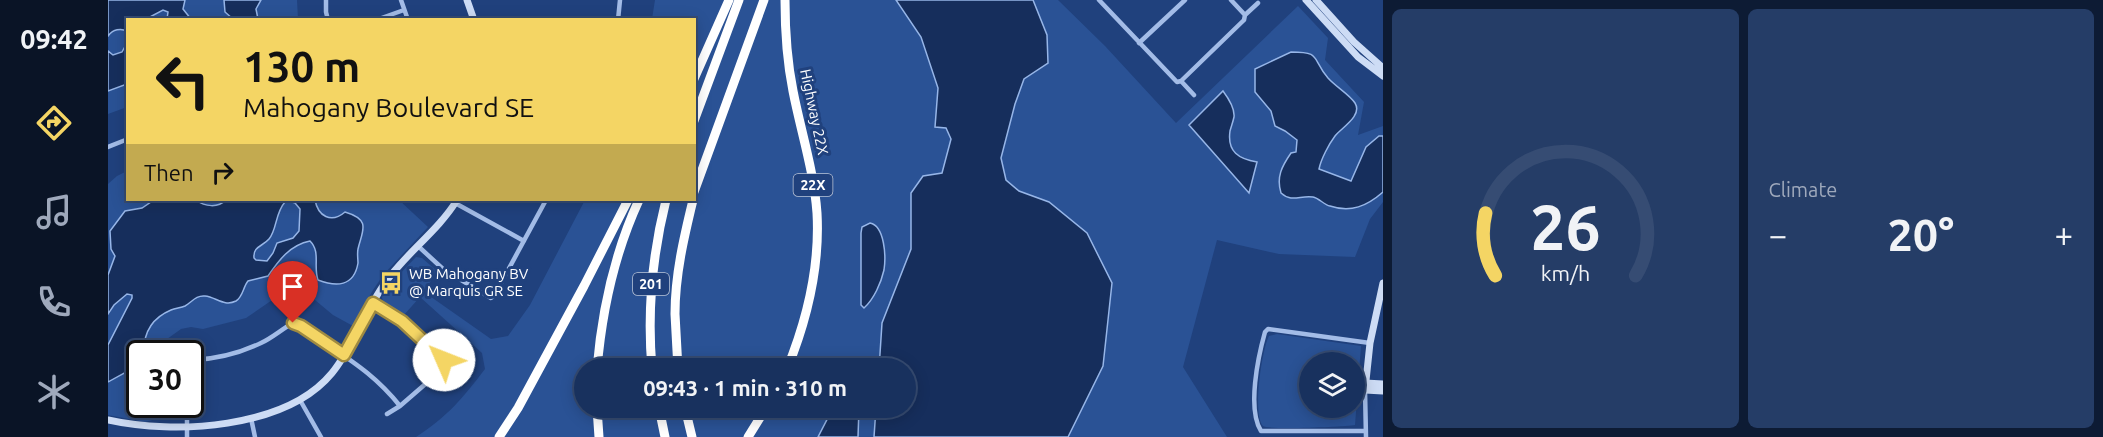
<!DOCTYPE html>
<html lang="en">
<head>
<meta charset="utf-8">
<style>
  :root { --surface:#18315e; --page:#253d67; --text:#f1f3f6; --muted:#9fa9bc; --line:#364c73; --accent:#f4d564 }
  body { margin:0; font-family:Ubuntu,sans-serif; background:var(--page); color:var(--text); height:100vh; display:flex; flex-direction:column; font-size:22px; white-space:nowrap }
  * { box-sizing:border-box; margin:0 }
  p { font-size:20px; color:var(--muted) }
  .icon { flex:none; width:33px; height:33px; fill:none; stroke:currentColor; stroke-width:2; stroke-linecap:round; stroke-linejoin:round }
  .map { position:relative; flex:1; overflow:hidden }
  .side { display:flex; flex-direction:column; gap:9px; padding:9px; background:#0d1b34; width:720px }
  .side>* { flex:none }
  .banner { position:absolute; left:18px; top:18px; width:570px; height:183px; border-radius:0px; box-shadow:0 3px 15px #0003,0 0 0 2px var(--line); background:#f4d564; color:#111; overflow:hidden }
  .fabs { position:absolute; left:1191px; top:352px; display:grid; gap:12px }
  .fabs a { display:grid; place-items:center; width:66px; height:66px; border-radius:50%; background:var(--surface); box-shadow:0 3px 15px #0003,0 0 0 2px var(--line); font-size:30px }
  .speed { position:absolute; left:18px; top:340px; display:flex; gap:12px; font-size:30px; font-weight:700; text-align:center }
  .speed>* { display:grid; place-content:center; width:78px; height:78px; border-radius:50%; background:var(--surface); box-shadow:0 3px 15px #0003,0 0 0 2px var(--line); line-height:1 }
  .speed .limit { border:3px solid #111; border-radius:9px; background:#fff; color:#111 }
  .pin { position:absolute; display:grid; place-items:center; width:51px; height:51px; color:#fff; margin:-62px -26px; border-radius:50% 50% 50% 0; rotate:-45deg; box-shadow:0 0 6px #0007 }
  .pin .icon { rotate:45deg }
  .me { position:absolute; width:66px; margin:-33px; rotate:314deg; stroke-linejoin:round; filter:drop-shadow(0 0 4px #0008) }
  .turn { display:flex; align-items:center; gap:21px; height:126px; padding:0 18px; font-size:27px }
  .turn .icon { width:78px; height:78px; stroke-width:2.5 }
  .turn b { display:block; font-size:42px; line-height:51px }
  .then { display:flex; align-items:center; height:57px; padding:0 18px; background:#0003; gap:12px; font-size:22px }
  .big { font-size:45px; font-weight:700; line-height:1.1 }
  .side .widget { flex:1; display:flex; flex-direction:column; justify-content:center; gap:9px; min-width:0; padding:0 21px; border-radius:9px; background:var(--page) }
  .side .dial { align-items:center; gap:0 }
  .dial svg { height:156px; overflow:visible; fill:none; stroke:var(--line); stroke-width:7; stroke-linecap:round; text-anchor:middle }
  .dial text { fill:var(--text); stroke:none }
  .heat { display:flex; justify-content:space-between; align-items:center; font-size:33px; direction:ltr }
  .side .tiles { flex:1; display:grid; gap:9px; grid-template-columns:repeat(2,1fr) }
  .trip { position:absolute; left:466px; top:358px; width:342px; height:60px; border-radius:30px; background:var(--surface); box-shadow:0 3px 15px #0003,0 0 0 2px var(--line); font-weight:700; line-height:60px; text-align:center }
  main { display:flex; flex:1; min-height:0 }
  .dock { display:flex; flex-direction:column; width:108px; justify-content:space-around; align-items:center; background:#0a1426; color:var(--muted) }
  .dock .icon { width:42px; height:42px }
  .dock .active { color:var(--accent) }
  .dock b { font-size:27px; color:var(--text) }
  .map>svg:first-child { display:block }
  .green { fill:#2a5295; fill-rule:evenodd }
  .water { fill:#162e5c; stroke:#97b6e8; stroke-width:1.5; fill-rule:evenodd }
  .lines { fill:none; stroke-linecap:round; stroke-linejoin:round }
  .street { stroke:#a3bce7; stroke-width:4.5 }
  .secondary { stroke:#cddcf5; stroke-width:7 }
  .highway { stroke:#fff; stroke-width:9 }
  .route-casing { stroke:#9f8a41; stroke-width:15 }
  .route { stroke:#f4d564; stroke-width:10 }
  .labels { text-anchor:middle; stroke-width:6; stroke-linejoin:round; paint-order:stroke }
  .shield { fill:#20417d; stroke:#bcc6d8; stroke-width:1.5 }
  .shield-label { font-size:14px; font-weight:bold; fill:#fff }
  .street-label { font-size:15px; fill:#fff; stroke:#20417d }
  .poi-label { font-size:15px; fill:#fff; stroke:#20417d; text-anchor:start }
</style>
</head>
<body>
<main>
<nav class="dock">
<b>09:42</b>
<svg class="icon active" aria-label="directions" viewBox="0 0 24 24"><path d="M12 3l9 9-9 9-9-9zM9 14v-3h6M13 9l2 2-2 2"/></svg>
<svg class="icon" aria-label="music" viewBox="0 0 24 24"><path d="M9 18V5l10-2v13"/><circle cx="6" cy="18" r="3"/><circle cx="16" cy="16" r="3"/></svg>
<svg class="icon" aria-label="phone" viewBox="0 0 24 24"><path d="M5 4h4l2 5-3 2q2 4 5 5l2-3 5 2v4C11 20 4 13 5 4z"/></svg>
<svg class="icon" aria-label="climate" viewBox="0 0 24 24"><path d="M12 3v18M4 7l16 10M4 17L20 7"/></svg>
</nav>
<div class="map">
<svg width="1275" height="437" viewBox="0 0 1275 437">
  <rect width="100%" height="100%" fill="#20417d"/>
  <!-- green -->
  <path class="green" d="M0,0H189L190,19L20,20L19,107L0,114Z
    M547,0H950L997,46L1068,123L1190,6L1220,38L1217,60L1256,102L1250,135L1275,126V202L1262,219L1247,257L1171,254L1109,240L1075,367L1119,437H308C339,417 355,398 377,369L374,353L312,297L295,316L275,303L274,297L284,282L308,257L314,258L329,271L316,292L383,339L400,336L422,305L477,200H586V20L544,19ZM477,369H798V408H477Z
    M19,171L20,200H291L320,227L276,274L265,290L245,326L225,315L201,295L182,292L170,296L138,318L95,329L83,327L73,329L59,339L53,354H32V405H49L48,419L37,422L0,415V184L9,176Z
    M1169,334L1253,346L1247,425C1236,427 1159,430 1155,426C1144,415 1154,349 1161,336ZM1202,363H1246V408H1202Z"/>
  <!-- water -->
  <path class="water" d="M0,0H77L75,9L83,19H59L60,12L55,10L40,18L20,20L19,31C13,28 5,29 0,36Z
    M116,0H153L148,9L150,19H125L117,12Z
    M788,0H925L939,35L940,63L916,79L907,104L893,158L898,180L911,191L941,202L979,233L1004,283L995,366L960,437H766L768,408H798V369H771L774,323L803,249V193L815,176L834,173L843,139L838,128L827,127L830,88L813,37Z
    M19,43V84L0,91V51L5,55L14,52Z
    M1183,52C1214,52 1203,58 1220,78C1228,87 1241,94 1247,103C1255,116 1233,128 1227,136C1221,144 1213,159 1211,169L1243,181L1258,147L1271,136H1275V192C1259,206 1243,213 1222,206C1216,205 1211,198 1205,197C1192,195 1184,203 1173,193C1168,177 1174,166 1183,153L1188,152L1189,140L1177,131L1167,126L1163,111L1147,92V69Z
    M1115,91C1121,99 1127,108 1126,117C1125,122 1123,127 1122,131C1119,152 1131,159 1149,162L1141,193L1081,125Z
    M46,200H88C97,207 110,208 118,200H207C210,216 223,224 237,212C264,220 254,231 250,249C249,254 250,259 250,263C246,287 228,287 210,280C205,266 213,252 202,241C182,245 171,260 160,276L140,281C135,287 135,297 128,301C116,307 108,297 97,296C88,295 84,302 77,306C73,308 68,308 63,310C44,318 35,333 36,354H32L31,365L0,382V345L24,298V295L19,294L6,305L0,314V275L7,256L3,249L2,231L17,211L34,208ZM181,201L187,203L192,209L191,231L185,238L169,243L165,253L159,261L148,260L146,258C145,246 154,247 161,239C169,230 167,213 177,202Z
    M762,223C777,226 778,257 776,270C773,283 766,299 756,308L753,305V233L754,227Z
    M725,408H751L750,437H710Z"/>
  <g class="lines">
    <!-- street -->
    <path class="street" d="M218,0V12L220,20
      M293,0L300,20
      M991,0L1069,82L1073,81L1136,20L1137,15L1123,0
      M1137,15L1150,3
      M268,20L296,10
      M510,20L512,0
      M1031,43L1077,0
      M1073,81L1086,95
      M0,147L20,139
      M347,203L416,241
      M310,246L335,269L383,298L386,296L438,200
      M265,303L294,321L336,360L337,367L292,406
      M82,362L85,360C108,359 132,353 153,343C164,338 174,329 185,323C196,327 203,334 213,340C245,362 268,376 292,406L279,414
      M1257,390L1258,437
      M192,400L213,437
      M143,418L147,437
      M1257,431H1153C1139,409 1150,357 1157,332L1160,329L1262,343
      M79,437V405"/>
    <!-- secondary -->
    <path class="secondary" d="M359,0L366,20
      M1198,0L1250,57L1275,76
      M1208,0L1246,42L1275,68
      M1275,283L1262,343L1257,390L1275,391
      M1257,383L1275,384
      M0,420C66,435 178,429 224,373C246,346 257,311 277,283C298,253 330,231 349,200"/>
    <!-- highway -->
    <path class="highway" d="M677,0C677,31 679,61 685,91C693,132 706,171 709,213C712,267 699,320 679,369
      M586,79L621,0
      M586,121L631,0
      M586,192L656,0
      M489,369C494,310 506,254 531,200
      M544,369C539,311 544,256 558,200
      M570,369C569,351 568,332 567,314C567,275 576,237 585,200
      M489,408L491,437
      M551,408L557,437
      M577,408L584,437
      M391,437L410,408L476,286L520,200
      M640,437L658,408"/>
  </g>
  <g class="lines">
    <!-- route casing -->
    <g class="route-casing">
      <path id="route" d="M185,323L193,326L236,355L265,303L294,321L336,360"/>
    </g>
    <!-- route -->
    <use href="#route" class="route"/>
  </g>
  <!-- icons -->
  <defs>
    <g id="bus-bare" transform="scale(1.8)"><path d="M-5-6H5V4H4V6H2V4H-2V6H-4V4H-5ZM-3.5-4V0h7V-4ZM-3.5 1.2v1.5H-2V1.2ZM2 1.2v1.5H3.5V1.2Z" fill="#f4d564" stroke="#20417d" stroke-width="2.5" paint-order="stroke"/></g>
  </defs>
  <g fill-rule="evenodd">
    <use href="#bus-bare" x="283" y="283"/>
  </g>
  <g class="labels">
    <!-- shield labels -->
    <g class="shield">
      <rect x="685.5" y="174" width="39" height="22" rx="4.5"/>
      <rect x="525" y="273" width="36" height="22" rx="4.5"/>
    </g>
    <g class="shield-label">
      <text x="705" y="190">22X</text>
      <text x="543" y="289">201</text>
    </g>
    <!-- street labels -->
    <g class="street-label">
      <text transform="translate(706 112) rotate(78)" y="5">Highway 22X</text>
    </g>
    <!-- poi labels -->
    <g class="poi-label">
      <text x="301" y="279">WB Mahogany BV<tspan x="301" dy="17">@ Marquis GR SE</tspan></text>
    </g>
  </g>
</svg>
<div class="fabs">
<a><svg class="icon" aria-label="layers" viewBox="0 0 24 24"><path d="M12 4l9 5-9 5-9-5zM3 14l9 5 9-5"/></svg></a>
</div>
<div class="speed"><div class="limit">30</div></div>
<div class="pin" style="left:185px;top:323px;background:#d93025"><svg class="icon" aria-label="arrive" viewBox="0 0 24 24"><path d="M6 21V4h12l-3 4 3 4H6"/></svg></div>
<svg class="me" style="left:336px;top:360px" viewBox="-20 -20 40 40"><circle r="19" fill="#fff"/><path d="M0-13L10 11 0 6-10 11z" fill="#f4d564"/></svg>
<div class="trip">09:43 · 1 min · 310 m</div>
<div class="banner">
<div class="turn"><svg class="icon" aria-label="left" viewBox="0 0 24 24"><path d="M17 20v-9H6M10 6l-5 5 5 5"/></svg><div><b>130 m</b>Mahogany Boulevard SE</div></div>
<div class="then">Then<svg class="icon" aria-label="right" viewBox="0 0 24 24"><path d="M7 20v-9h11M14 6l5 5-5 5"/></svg></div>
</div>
</div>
<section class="side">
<div class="tiles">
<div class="widget dial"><svg viewBox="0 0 100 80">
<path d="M14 69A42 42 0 1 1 86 69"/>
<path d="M14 69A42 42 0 0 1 9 37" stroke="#f4d564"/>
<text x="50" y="56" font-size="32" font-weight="700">26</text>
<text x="50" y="72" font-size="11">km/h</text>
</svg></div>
<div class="widget"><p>Climate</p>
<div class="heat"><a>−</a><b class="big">20°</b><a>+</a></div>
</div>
</div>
</section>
</main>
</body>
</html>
